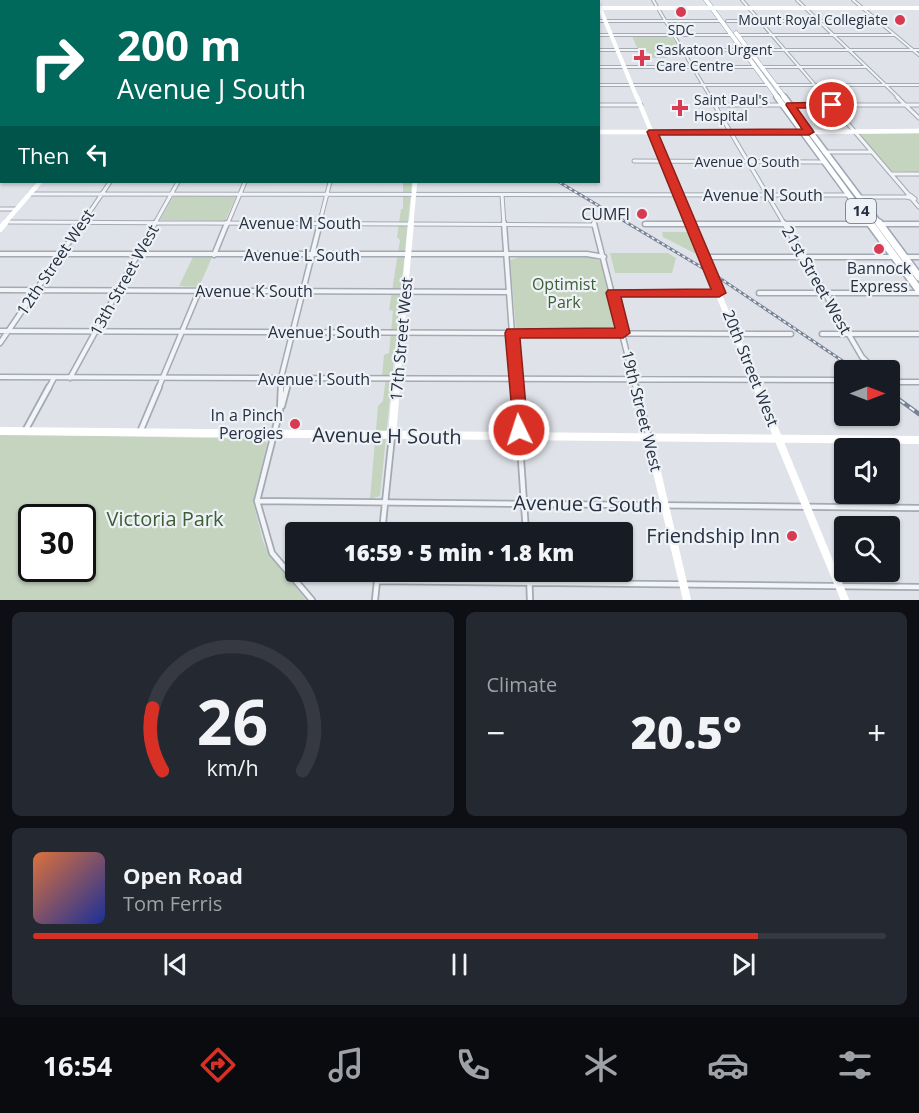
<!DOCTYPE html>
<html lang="en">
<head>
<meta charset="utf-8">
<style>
  :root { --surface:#171b24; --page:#242831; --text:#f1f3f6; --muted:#9ea1a6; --line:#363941; --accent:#d93025 }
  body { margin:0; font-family:"Open Sans",sans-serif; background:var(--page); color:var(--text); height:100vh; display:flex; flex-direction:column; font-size:22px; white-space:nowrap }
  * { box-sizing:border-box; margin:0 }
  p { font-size:20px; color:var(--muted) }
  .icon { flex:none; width:33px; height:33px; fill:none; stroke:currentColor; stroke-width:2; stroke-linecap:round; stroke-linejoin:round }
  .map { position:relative; height:600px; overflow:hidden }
  .panel { display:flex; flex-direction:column; gap:12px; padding:12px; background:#0d0f14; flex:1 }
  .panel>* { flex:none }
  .top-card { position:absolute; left:0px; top:0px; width:600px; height:183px; box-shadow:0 2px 4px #0004; background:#00695c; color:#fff; overflow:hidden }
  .needle { width:39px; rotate:90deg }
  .tools { position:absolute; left:834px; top:360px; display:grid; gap:12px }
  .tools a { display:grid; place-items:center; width:66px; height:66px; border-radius:6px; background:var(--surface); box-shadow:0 2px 4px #0004; font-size:30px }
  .speed { position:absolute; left:18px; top:504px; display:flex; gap:12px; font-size:30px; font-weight:700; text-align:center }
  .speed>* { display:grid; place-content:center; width:78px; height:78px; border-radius:50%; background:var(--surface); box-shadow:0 2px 4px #0004; line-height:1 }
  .speed .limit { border:3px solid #111; border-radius:9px; background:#fff; color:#111 }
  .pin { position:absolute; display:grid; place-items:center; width:51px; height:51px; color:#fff; margin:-26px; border:3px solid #fff; border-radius:50%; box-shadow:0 2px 6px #0007 }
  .me { position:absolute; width:66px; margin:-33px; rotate:356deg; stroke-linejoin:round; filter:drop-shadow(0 0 4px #0008) }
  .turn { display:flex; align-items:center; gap:21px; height:126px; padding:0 18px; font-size:27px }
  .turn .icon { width:78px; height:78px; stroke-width:2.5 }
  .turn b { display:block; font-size:42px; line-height:51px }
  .then { display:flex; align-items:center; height:57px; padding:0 18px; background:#0003; gap:12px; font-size:22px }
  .big { font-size:45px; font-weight:800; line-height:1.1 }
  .panel .widget { flex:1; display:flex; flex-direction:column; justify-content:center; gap:9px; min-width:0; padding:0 21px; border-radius:9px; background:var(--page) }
  .panel .dial { align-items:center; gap:0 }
  .dial svg { height:156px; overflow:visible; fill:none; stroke:var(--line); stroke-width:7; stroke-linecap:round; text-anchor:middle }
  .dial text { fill:var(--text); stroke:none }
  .song { display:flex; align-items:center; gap:18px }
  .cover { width:72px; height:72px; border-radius:9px; background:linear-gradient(135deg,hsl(20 70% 55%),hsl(230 70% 35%)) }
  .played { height:6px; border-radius:3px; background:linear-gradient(90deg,var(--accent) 85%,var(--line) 85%) }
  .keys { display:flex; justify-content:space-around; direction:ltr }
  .heat { display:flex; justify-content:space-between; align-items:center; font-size:33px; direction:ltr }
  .panel .tiles { flex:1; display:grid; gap:12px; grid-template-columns:1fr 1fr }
  .widget:last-child { grid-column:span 2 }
  .trip { position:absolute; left:285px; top:522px; width:348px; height:60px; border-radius:6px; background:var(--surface); box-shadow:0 2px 4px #0004; font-weight:800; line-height:60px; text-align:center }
  .tab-bar { display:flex; height:96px; justify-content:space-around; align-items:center; background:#090b0e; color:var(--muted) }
  .tab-bar .icon { width:42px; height:42px }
  .tab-bar .on { color:var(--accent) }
  .tab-bar b { font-size:27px; color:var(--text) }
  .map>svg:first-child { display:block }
  .green { fill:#c4d4bf; fill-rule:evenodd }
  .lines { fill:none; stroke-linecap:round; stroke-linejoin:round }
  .street-far3-casing { stroke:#a4aab3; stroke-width:4 }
  .street-far2-casing { stroke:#a4aab3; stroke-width:5 }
  .street-far1-casing { stroke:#a4aab3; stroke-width:7 }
  .street-casing { stroke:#a4aab3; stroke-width:8 }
  .primary-far2-casing { stroke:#9da7b6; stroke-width:5 }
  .primary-far1-casing { stroke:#9da7b6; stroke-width:8 }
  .primary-casing { stroke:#9da7b6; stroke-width:10 }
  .street-far3 { stroke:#f2f4f7; stroke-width:2 }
  .street-far2 { stroke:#f2f4f7; stroke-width:3 }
  .street-far1 { stroke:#f2f4f7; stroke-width:4 }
  .street { stroke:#f2f4f7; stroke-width:4.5 }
  .secondary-far3 { stroke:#fff; stroke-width:4 }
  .secondary-far2 { stroke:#fff; stroke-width:4.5 }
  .secondary-far1 { stroke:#fff; stroke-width:6 }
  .secondary { stroke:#fff; stroke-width:8 }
  .primary-far2 { stroke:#fff; stroke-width:4 }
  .primary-far1 { stroke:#fff; stroke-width:5 }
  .primary { stroke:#fff; stroke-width:7 }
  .rail-far1-casing { stroke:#778294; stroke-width:3 }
  .rail-casing { stroke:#778294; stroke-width:4.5 }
  .rail-far1 { stroke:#eef2f7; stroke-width:1.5; stroke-dasharray:3; stroke-linecap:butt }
  .rail { stroke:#eef2f7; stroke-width:2; stroke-dasharray:6; stroke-linecap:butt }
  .route { fill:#d93025; stroke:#8d1f18; stroke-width:1.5 }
  .poi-dot { fill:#d83a51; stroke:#eef2f7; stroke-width:2 }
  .labels { text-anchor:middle; stroke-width:4.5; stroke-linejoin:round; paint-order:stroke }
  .far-poi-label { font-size:14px; fill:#263041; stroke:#eef2f7; text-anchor:start }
  .far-street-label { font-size:14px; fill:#263041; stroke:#eef2f7 }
  .shield { fill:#eef2f7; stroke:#626a78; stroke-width:1.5 }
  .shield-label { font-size:15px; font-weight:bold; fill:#263041 }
  .street-label { font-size:16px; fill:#263041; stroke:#eef2f7 }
  .poi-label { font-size:16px; fill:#263041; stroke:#eef2f7; text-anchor:end }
  .park-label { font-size:16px; fill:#3b5e33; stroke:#eef2f7 }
  .near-street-label { font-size:20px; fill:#263041; stroke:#eef2f7 }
  .near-park-label { font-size:20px; fill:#3b5e33; stroke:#eef2f7 }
  .near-poi-label { font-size:20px; fill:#263041; stroke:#eef2f7; text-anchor:end }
</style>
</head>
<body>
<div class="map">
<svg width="919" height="600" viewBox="0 0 919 600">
  <rect width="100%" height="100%" fill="#dfe3e9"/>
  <!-- green -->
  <path class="green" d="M632,36H671L682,53H666L668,58H651L650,53L638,50Z
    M919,133V172L891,171L859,134Z
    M403,182H412L380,496L370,499L378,406L383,401L386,376H382L384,355L389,353L393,311L389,310L400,240L397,237L401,209H403Z
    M174,195L236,196L225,221L160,220Z
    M662,232H688L696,254L663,237Z
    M610,253H668L676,258L672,273H615Z
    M526,255L587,256L601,261L618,329L516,330L510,260Z
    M193,257H212L199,287L179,286Z
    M0,434L262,439L267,443L253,502L263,541L269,555L306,600H0ZM32,518H82V568H32Z"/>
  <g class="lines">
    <!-- street-far3 casing -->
    <g class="street-far3-casing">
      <path id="street-far3" d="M653,0L711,98
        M742,0L826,98
        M797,0L899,98
        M853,0L919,55
        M75,2L77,0
        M598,21H721
        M727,21H878
        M598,35H732
        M738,35H895
        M598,50H638
        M683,50H919
        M598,67H756
        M762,67H866
        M598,85H769
        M776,85H919"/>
    </g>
    <!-- street-far2 casing -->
    <g class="street-far2-casing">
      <path id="street-far2" d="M710,97L785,225
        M825,97L909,195
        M897,97L919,118
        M598,105H641
        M715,105H784
        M791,105H919
        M824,152H871
        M634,161L824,162
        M892,174H919
        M30,194L849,195
        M502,195L504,225
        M910,195L915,199L906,197Z
        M859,197H907
        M912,199L919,207
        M0,209H16
        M6,222L594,225
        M645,224H870
        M881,224H919
        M81,225L110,182
        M154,225L178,182
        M227,225L245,182
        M319,225L330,182"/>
    </g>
    <!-- street-far1 casing -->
    <g class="street-far1-casing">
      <path id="street-far1" d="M504,223L516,389
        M594,223L636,389
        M784,223L862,357L875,370
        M645,224H870
        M881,224H919
        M0,254H587L604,257
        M214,255L227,223
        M704,257H894
        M905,257H919
        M0,290L509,292
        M613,293H719
        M759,293H919
        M0,331L791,334
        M822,334H919
        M0,343L82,223
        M0,377L844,380
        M70,378L155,223
        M890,382H919
        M48,389L54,378
        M158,389L199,291
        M281,389V378L320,223
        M286,389L289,379"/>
    </g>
    <!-- street casing -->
    <g class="street-casing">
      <path id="street" d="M281,387L280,410L257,501L272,553L312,600
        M516,387L526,532
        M636,387L649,438
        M282,406L287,387
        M25,431L49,387
        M140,432L159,387
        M257,501L919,508
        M382,532L392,436
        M529,572L530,600
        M377,581L919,587
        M375,600L378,572"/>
    </g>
    <!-- primary-far2 casing -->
    <g class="primary-far2-casing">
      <path id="primary-far2" d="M706,0L778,98
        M736,33L785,98"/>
    </g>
    <!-- primary-far1 casing -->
    <g class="primary-far1-casing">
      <path id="primary-far1" d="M777,97L871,225
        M784,97L880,225"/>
    </g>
    <!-- primary casing -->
    <g class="primary-casing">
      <path id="primary" d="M870,223L919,290
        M879,223L919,277"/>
    </g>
    <!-- street-far3 -->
    <use href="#street-far3" class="street-far3"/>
    <!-- street-far2 -->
    <use href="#street-far2" class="street-far2"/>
    <!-- street-far1 -->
    <use href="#street-far1" class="street-far1"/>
    <!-- street -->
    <use href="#street" class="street"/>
    <!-- secondary-far3 -->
    <path class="secondary-far3" d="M598,8H919
      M600,8L637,98"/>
    <!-- secondary-far2 -->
    <path class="secondary-far2" d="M637,97L690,225
      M598,132H802
      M805,132L919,131
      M3,225L40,182
      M411,225L415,182"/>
    <!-- secondary-far1 -->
    <path class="secondary-far1" d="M689,223L758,389
      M0,229L5,223
      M396,389L411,223"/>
    <!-- secondary -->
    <path class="secondary" d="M757,387L845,600
      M0,431L919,440
      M392,436L396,387
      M649,438L687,600"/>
    <!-- primary-far2 -->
    <use href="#primary-far2" class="primary-far2"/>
    <!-- primary-far1 -->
    <use href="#primary-far1" class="primary-far1"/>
    <!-- primary -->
    <use href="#primary" class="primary"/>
    <!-- rail-far1 casing -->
    <g class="rail-far1-casing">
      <path id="rail-far1" d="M257,0L260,2
        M559,182L721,279L856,370"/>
    </g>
    <!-- rail casing -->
    <g class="rail-casing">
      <path id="rail" d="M890,393L919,414"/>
    </g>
    <!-- rail-far1 -->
    <use href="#rail-far1" class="rail-far1"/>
    <!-- rail -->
    <use href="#rail" class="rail"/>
  </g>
  <!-- route -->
  <path class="route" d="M787,103L832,102L836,105L832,108H797L814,132L809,135H659L726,293L719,297H621L630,333L623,338H520L528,430L519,436L514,435L505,333L507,329L615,328L606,293L608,290L711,289L647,132L649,130L802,129L786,105Z"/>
  <!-- markers -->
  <g class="poi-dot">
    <circle cx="681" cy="12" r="6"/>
    <circle cx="900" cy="20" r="6"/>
    <path d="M639 49h6v6h6v6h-6v6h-6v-6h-6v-6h6z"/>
    <path d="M677 99h6v6h6v6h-6v6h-6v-6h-6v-6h6z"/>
    <circle cx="642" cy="214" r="6"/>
    <circle cx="879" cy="249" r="6"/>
    <circle cx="295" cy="424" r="6"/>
    <circle cx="792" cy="536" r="6"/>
  </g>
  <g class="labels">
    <!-- far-poi labels -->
    <g class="far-poi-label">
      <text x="888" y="25" text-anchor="end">Mount Royal Collegiate</text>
      <text x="681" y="35" text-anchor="middle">SDC</text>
      <text x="656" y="55">Saskatoon Urgent<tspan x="656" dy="16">Care Centre</tspan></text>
      <text x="694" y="105">Saint Paul's<tspan x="694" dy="16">Hospital</tspan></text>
    </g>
    <!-- far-street labels -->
    <g class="far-street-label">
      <text x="747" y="167">Avenue O South</text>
    </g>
    <!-- shield labels -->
    <rect class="shield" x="846" y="199" width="30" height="24" rx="4.5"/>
    <g class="shield-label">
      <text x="861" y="216">14</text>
    </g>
    <!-- street labels -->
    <g class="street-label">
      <text x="763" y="201">Avenue N South</text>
      <text x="300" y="229">Avenue M South</text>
      <text x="302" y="261">Avenue L South</text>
      <text transform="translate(55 262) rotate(-56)" y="6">12th Street West</text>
      <text transform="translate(124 280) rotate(-61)" y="6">13th Street West</text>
      <text transform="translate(817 280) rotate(60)" y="6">21st Street West</text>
      <text x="254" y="297">Avenue K South</text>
      <text x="324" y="338">Avenue J South</text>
      <text transform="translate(401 339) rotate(-85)" y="6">17th Street West</text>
      <text transform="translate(751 368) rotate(68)" y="6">20th Street West</text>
      <text x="314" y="385">Avenue I South</text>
      <text transform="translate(642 411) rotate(76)" y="6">19th Street West</text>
    </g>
    <!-- poi labels -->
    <g class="poi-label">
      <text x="630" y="220">CUMFI</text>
      <text x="879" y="274" text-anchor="middle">Bannock<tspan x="879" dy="18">Express</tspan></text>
      <text x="283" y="421">In a Pinch<tspan x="283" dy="18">Perogies</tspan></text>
    </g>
    <!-- park labels -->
    <g class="park-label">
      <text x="564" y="290">Optimist<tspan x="564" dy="18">Park</tspan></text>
    </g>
    <!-- near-street labels -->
    <g class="near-street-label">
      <text transform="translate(387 436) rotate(1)" y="7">Avenue H South</text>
      <text transform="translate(588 504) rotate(1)" y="7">Avenue G South</text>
    </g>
    <!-- near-park labels -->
    <g class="near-park-label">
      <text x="165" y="526">Victoria Park</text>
    </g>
    <!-- near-poi labels -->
    <g class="near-poi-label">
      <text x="780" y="543">Friendship Inn</text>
    </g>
  </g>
</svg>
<div class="tools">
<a><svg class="needle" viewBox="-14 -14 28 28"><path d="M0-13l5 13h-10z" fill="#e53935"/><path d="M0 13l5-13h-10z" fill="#9ea1a6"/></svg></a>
<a><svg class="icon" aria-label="sound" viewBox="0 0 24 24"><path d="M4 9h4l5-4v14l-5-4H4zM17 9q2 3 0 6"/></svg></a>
<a><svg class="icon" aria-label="search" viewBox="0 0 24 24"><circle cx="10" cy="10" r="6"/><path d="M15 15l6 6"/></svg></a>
</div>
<div class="speed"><div class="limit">30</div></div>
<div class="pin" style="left:832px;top:105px;background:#d93025"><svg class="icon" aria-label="arrive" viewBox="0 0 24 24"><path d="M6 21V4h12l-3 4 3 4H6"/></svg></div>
<svg class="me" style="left:519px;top:430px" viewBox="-20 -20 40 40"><circle r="17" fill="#d93025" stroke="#fff" stroke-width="3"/><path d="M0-11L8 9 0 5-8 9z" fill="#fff"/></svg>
<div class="trip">16:59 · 5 min · 1.8 km</div>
<div class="top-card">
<div class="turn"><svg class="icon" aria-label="right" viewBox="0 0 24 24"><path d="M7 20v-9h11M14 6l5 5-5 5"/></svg><div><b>200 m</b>Avenue J South</div></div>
<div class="then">Then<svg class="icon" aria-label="left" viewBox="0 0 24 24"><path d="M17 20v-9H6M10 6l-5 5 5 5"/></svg></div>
</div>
</div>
<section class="panel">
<div class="tiles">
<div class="widget dial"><svg viewBox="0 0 100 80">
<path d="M14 69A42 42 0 1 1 86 69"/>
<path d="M14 69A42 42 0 0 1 9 37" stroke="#d93025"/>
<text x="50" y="56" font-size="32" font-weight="700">26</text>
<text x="50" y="72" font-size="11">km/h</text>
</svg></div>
<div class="widget"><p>Climate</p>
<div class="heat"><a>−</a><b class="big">20.5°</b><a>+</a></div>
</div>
<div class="widget">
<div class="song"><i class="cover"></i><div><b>Open Road</b><p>Tom Ferris</p></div></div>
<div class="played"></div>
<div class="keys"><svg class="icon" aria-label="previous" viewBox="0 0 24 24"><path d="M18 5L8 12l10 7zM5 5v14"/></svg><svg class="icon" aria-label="pause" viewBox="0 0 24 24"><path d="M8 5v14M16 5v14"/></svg><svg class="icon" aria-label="next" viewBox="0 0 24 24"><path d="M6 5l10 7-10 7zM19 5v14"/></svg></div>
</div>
</div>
</section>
<nav class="tab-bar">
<b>16:54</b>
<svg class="icon on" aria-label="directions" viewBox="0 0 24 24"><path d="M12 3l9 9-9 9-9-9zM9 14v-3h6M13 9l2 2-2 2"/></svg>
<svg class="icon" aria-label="music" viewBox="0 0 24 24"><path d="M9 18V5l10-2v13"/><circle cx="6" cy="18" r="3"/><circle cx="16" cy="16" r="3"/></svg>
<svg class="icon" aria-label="phone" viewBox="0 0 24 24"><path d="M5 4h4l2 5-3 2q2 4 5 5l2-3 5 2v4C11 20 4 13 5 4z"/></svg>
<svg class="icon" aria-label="climate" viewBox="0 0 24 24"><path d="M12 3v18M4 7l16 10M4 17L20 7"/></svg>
<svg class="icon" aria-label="car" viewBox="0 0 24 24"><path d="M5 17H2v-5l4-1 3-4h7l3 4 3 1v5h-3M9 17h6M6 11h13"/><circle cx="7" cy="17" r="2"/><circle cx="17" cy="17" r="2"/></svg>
<svg class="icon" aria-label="filters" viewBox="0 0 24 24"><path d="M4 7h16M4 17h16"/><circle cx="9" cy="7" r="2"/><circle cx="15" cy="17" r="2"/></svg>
</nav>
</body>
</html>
